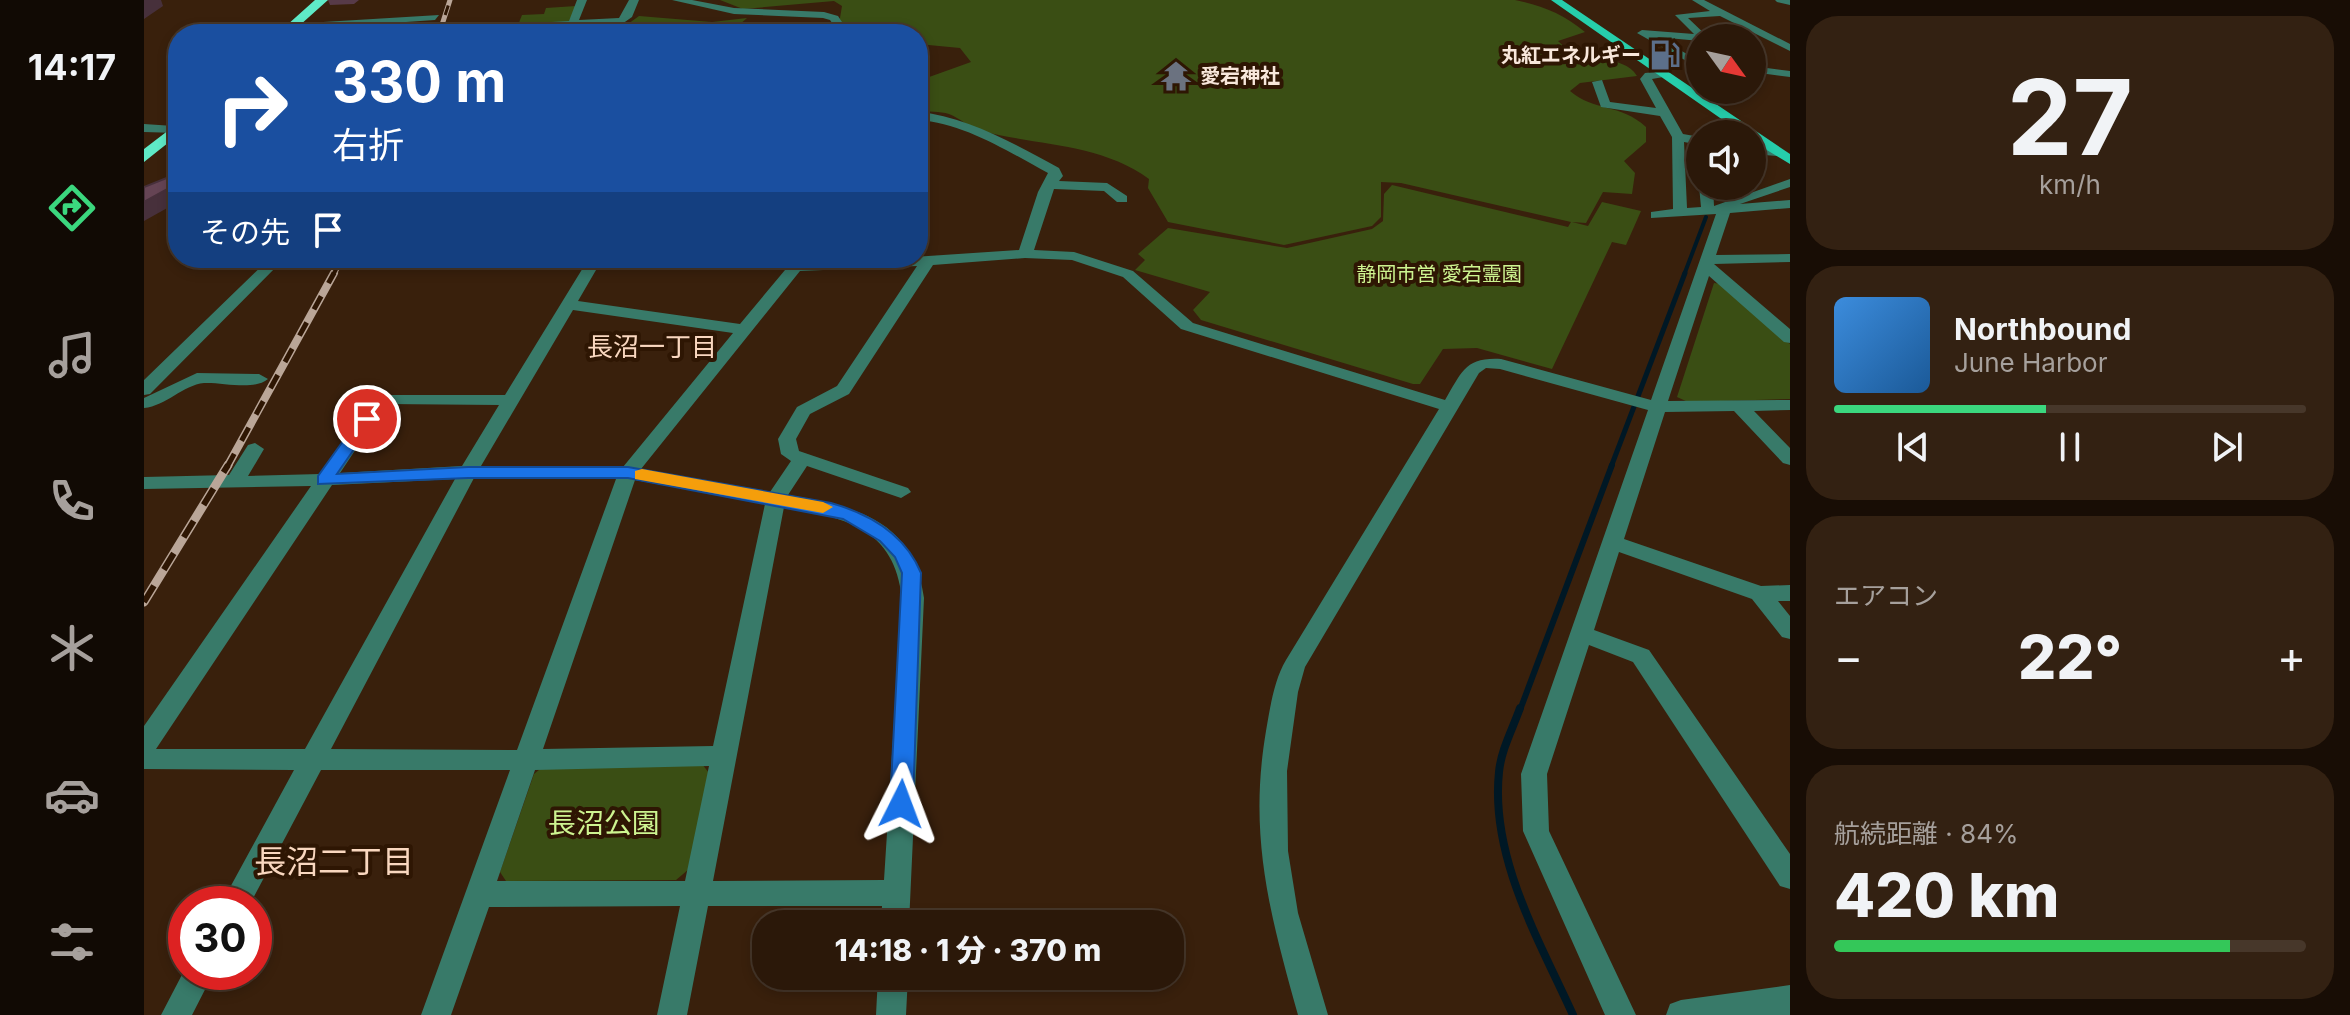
<!DOCTYPE html>
<html lang="ja">
<head>
<meta charset="utf-8">
<style>
  :root { --surface:#2b1809; --page:#332112; --text:#f1f3f6; --muted:#a6a09c; --line:#47372a; --accent:#3bd77e }
  body { margin:0; font-family:Inter,"Noto Sans JP",sans-serif; background:var(--page); color:var(--text); height:100vh; display:flex; flex-direction:column; font-size:30px; white-space:nowrap }
  * { box-sizing:border-box; margin:0 }
  p { font-size:26px; color:var(--muted) }
  .icon { flex:none; width:44px; height:44px; fill:none; stroke:currentColor; stroke-width:2; stroke-linecap:round; stroke-linejoin:round }
  .map { position:relative; flex:1; overflow:hidden }
  .details { display:flex; flex-direction:column; gap:16px; padding:16px; background:#180d05; width:560px }
  .details>* { flex:none }
  .hud { position:absolute; left:24px; top:24px; width:760px; height:244px; border-radius:32px; box-shadow:0 4px 12px #0003,0 0 0 2px var(--line); background:#1a4fa0; color:#fff; overflow:hidden }
  .needle { width:52px; rotate:123deg }
  .fabs { position:absolute; left:1542px; top:24px; display:grid; gap:16px }
  .fabs a { display:grid; place-items:center; width:80px; height:80px; border-radius:50%; background:var(--surface); box-shadow:0 4px 12px #0003,0 0 0 2px var(--line); font-size:40px }
  .speed { position:absolute; left:24px; top:886px; display:flex; gap:16px; font-size:40px; font-weight:700; text-align:center }
  .speed>* { display:grid; place-content:center; width:104px; height:104px; border-radius:50%; background:var(--surface); box-shadow:0 4px 12px #0003,0 0 0 2px var(--line); line-height:1 }
  .speed .limit { border:12px solid #d22; background:#fff; color:#111 }
  .pin { position:absolute; display:grid; place-items:center; width:68px; height:68px; color:#fff; margin:-34px; border:4px solid #fff; border-radius:50%; box-shadow:0 2px 8px #0007 }
  .me { position:absolute; width:88px; margin:-44px; rotate:3deg; stroke-linejoin:round; filter:drop-shadow(0 0 6px #0008) }
  .turn { display:flex; align-items:center; gap:28px; height:168px; padding:0 32px; font-size:36px }
  .turn .icon { width:104px; height:104px; stroke-width:2.5 }
  .turn b { display:block; font-size:56px; line-height:68px }
  .then { display:flex; align-items:center; height:76px; padding:0 32px; background:#0003; gap:16px; font-size:30px }
  .big { font-size:60px; font-weight:800; line-height:1.1 }
  .details .tile { flex:1; display:flex; flex-direction:column; justify-content:center; gap:12px; min-width:0; padding:0 28px; border-radius:32px; background:var(--page) }
  .details .dial { align-items:center; gap:0 }
  .dial b { font-size:104px; line-height:1 }
  .song { display:flex; align-items:center; gap:24px }
  .cover { width:96px; height:96px; border-radius:12px; background:linear-gradient(135deg,hsl(210 70% 55%),hsl(210 70% 35%)) }
  .played { height:8px; border-radius:4px; background:linear-gradient(90deg,var(--accent) 45%,var(--line) 45%) }
  .keys { display:flex; justify-content:space-around; direction:ltr }
  .heat { display:flex; justify-content:space-between; align-items:center; font-size:44px; direction:ltr }
  .charge { height:12px; border-radius:6px; background:linear-gradient(90deg,#34c759 84%,var(--line) 0) }
  .trip { position:absolute; left:608px; top:910px; width:432px; height:80px; border-radius:32px; background:var(--surface); box-shadow:0 4px 12px #0003,0 0 0 2px var(--line); font-weight:800; line-height:80px; text-align:center }
  main { display:flex; flex:1; min-height:0 }
  .menu { display:flex; flex-direction:column; width:144px; justify-content:space-around; align-items:center; background:#110a04; color:var(--muted) }
  .menu .icon { width:56px; height:56px }
  .menu .selected { color:var(--accent) }
  .menu b { font-size:36px; color:var(--text) }
  .map>svg:first-child { display:block }
  .green { fill:#3a4e14 }
  .lines { fill:none; stroke-linecap:round; stroke-linejoin:round }
  .stream-far3 { stroke:#001825; stroke-width:4 }
  .stream-far2 { stroke:#001825; stroke-width:5 }
  .stream-far1 { stroke:#001825; stroke-width:6 }
  .stream { stroke:#001825; stroke-width:8 }
  .minor { fill:#387a69; fill-rule:evenodd }
  .major { fill:#26ceab; fill-rule:evenodd }
  .highway { fill:#5feac7; fill-rule:evenodd }
  .rail-far3-casing { stroke:#baa698; stroke-width:5 }
  .rail-far2-casing { stroke:#baa698; stroke-width:6 }
  .rail-far1-casing { stroke:#baa698; stroke-width:8 }
  .rail-casing { stroke:#baa698; stroke-width:9 }
  .rail-far3 { stroke:#2e1603; stroke-width:3; stroke-dasharray:10; stroke-linecap:butt }
  .rail-far2 { stroke:#2e1603; stroke-width:4; stroke-dasharray:12; stroke-linecap:butt }
  .rail-far1 { stroke:#2e1603; stroke-width:5; stroke-dasharray:15; stroke-linecap:butt }
  .rail { stroke:#2e1603; stroke-width:6; stroke-dasharray:19; stroke-linecap:butt }
  .wall { fill:#573a48 }
  .shaded-wall { fill:#47303b }
  .building { fill:#654454; stroke:#47303b; stroke-width:2 }
  .route { fill:#1a73e8; stroke:#114b97; stroke-width:2 }
  .slow { fill:#f59e0b }
  .labels { text-anchor:middle; stroke-width:8; stroke-linejoin:round; paint-order:stroke }
  .far-poi-label { font-size:20px; font-weight:bold; fill:#f8e7db; stroke:#2e1603; text-anchor:end }
  .far-park-label { font-size:20px; fill:#cdf490; stroke:#2e1603 }
  .neighbourhood-label { font-size:26px; fill:#f9d7bf; stroke:#2e1603 }
  .near-park-label { font-size:28px; fill:#cdf490; stroke:#2e1603 }
  .near-neighbourhood-label { font-size:32px; fill:#f9d7bf; stroke:#2e1603 }
</style>
</head>
<body>
<main>
<nav class="menu">
<b>14:17</b>
<svg class="icon selected" aria-label="directions" viewBox="0 0 24 24"><path d="M12 3l9 9-9 9-9-9zM9 14v-3h6M13 9l2 2-2 2"/></svg>
<svg class="icon" aria-label="music" viewBox="0 0 24 24"><path d="M9 18V5l10-2v13"/><circle cx="6" cy="18" r="3"/><circle cx="16" cy="16" r="3"/></svg>
<svg class="icon" aria-label="phone" viewBox="0 0 24 24"><path d="M5 4h4l2 5-3 2q2 4 5 5l2-3 5 2v4C11 20 4 13 5 4z"/></svg>
<svg class="icon" aria-label="climate" viewBox="0 0 24 24"><path d="M12 3v18M4 7l16 10M4 17L20 7"/></svg>
<svg class="icon" aria-label="car" viewBox="0 0 24 24"><path d="M5 17H2v-5l4-1 3-4h7l3 4 3 1v5h-3M9 17h6M6 11h13"/><circle cx="7" cy="17" r="2"/><circle cx="17" cy="17" r="2"/></svg>
<svg class="icon" aria-label="filters" viewBox="0 0 24 24"><path d="M4 7h16M4 17h16"/><circle cx="9" cy="7" r="2"/><circle cx="15" cy="17" r="2"/></svg>
</nav>
<div class="map">
<svg width="1646" height="1015" viewBox="0 0 1646 1015">
  <rect width="100%" height="100%" fill="#39200c"/>
  <!-- green -->
  <path class="green" d="M576,0H1371C1397,5 1420,14 1441,32L1414,41C1434,63 1480,53 1493,76L1436,83L1426,91C1450,112 1476,103 1502,127V142L1480,161L1491,173L1488,194L1459,192L1442,223L1428,222L1444,226L1458,202L1497,211L1482,245L1468,242L1408,369L1333,348L1299,349L1276,384H1269L1057,320L1049,310L1066,292L991,270L1001,260L994,254L1024,228L1143,248L1228,229L1239,221L1240,194L1248,185L1424,227L1427,222L1257,183L1237,182V217L1228,226L1140,245L1024,222L1004,188L1005,179C956,143 894,146 838,131C825,128 816,118 805,114C796,111 784,112 774,111V81L827,62L816,48L774,44V34H701L695,24L698,6L690,1L599,9Z
    M432,6L426,22L374,25L378,15L400,14L402,8Z
    M495,16L568,22L603,18L595,25L666,30L667,34H470Z
    M1570,283L1577,284L1646,344V399L1544,402L1533,397Z
    M558,764L565,773L545,869L532,880L362,881L356,872L390,774L401,765Z"/>
  <g class="lines">
    <!-- stream-far3 -->
    <path class="stream-far3" d="M1540,275L1562,217"/>
    <!-- stream-far2 -->
    <path class="stream-far2" d="M1467,467L1541,273"/>
    <!-- stream-far1 -->
    <path class="stream-far1" d="M1376,710L1468,465"/>
    <!-- stream -->
    <path class="stream" d="M1376,708C1369,728 1357,750 1355,772C1346,857 1395,940 1429,1015"/>
    <!-- minor -->
    <path class="minor" d="M433,0H443L435,20L475,18L485,0H495L488,17L478,24L304,34L281,32L286,29L425,21Z
      M528,0H548L590,8L680,12L694,16L706,34H696L686,20L679,18L590,14Z
      M1548,0H1560L1646,44V51L1576,16L1544,18L1565,38H1556V41L1513,37L1550,58L1551,60L1546,63L1493,33L1498,30L1550,34L1531,15L1566,11Z
      M1631,0H1646V5L1633,2Z
      M295,15L291,20L146,30L141,27L146,24Z
      M1608,66L1646,71V77L1608,72Z
      M1521,71L1525,72V76L1508,79L1539,134L1556,137V145L1540,142L1543,208L1557,207L1555,186L1556,185L1569,186L1570,206L1646,179V187L1596,204L1646,200V208L1586,213L1572,255L1646,254V262L1570,264L1646,329V343L1640,342L1565,276L1524,401L1646,400V410L1610,411L1646,448V465L1639,463L1590,411L1521,412L1480,539L1617,586L1646,585V601H1634L1646,616V639L1638,637L1608,599L1475,552L1450,630L1505,650L1646,854V889L1636,886L1489,662L1445,645L1403,774L1405,831L1492,1015H1461L1379,831L1377,774L1504,410L1356,369L1342,368L1335,373L1161,667L1154,692L1143,771L1144,851L1154,913L1184,1015H1154C1126,914 1104,837 1122,731C1126,708 1130,680 1142,660L1295,409L1037,329L979,277L928,260L881,258L789,265L705,394L666,414L652,439L655,451L764,488L767,492L757,498L663,466L644,495C712,507 769,519 780,598L765,924H737L738,906H564L543,1015H513L536,906L345,907L307,1015H277L366,770H177L106,904H77L150,770L0,769V726L167,486L0,489V477L85,475L104,445L111,443L120,449L104,476L176,474L231,395H361L445,258H459L434,301L596,324L641,270L532,262L525,258L648,261L651,258H666L663,262L678,263L875,250L894,192L904,173C865,152 820,123 774,120V112C823,116 872,145 915,168L919,176L915,181L963,183L983,196V202H973L960,191L910,189L890,250L930,252L989,271L1049,323L1301,400C1318,372 1321,357 1357,359L1507,400L1572,214L1507,218V212L1529,209L1528,137L1516,116L1457,107L1448,82L1458,80L1466,102L1512,108L1496,79L1501,73ZM773,266L693,386L653,407L634,439L637,454L647,461L626,492L497,469L656,271ZM429,310L589,333L479,467L337,466ZM242,404L355,405L318,466L196,473ZM330,478L472,479L373,750L187,749ZM311,479L161,749H12L188,485ZM491,480L621,504L569,746L399,749ZM640,507C701,518 750,527 758,598L740,880L569,881ZM565,766L541,881H353L391,770Z
      M0,124L30,126L34,127V133L0,132Z
      M1608,146L1633,148L1639,152L1633,156L1608,154Z
      M126,258H141L6,394L0,395V380Z
      M53,373L115,374L124,379C110,391 78,382 60,383C39,385 22,406 0,408V398Z
      M42,967V972H70L48,1015H17Z
      M734,976H764L762,1015H732Z
      M1646,985V1015H1522L1526,1004L1537,1000Z"/>
    <!-- major -->
    <path class="major" d="M1407,0H1418L1646,154V164L1608,141V134H1599Z"/>
    <!-- highway -->
    <path class="highway" d="M171,0H184L146,34H133Z
      M34,123V135L0,162V149Z"/>
    <!-- rail-far3 casing -->
    <g class="rail-far3-casing">
      <path id="rail-far3" d="M295,34L306,0"/>
    </g>
    <!-- rail-far2 casing -->
    <g class="rail-far2-casing">
      <path id="rail-far2" d="M189,275L198,258"/>
    </g>
    <!-- rail-far1 casing -->
    <g class="rail-far1-casing">
      <path id="rail-far1" d="M83,467L190,273"/>
    </g>
    <!-- rail casing -->
    <g class="rail-casing">
      <path id="rail" d="M0,602L84,465"/>
    </g>
    <!-- rail-far3 -->
    <use href="#rail-far3" class="rail-far3"/>
    <!-- rail-far2 -->
    <use href="#rail-far2" class="rail-far2"/>
    <!-- rail-far1 -->
    <use href="#rail-far1" class="rail-far1"/>
    <!-- rail -->
    <use href="#rail" class="rail"/>
  </g>
  <!-- wall -->
  <path class="wall" d="M184,0H215L210,4L186,5Z"/>
  <!-- shaded-wall -->
  <path class="shaded-wall" d="M0,0H17L19,6L0,19Z
    M34,183V202L0,221V202Z"/>
  <!-- building -->
  <path class="building" d="M30,175L34,183L0,202V187Z"/>
  <!-- route -->
  <path class="route" d="M223,414L231,419L193,474L324,467H484L687,503C726,514 761,534 777,573L769,804L766,811L757,814L749,811L746,804L758,573L751,557L736,541L699,519L484,478H324L174,484V476L217,416Z"/>
  <!-- slow -->
  <path class="slow" d="M498,469L679,502L689,507L679,513L491,479V471Z"/>
  <!-- icons -->
  <defs>
    <g id="fuel-bare" transform="scale(2.4)"><path d="M-5.5-6h7V0h2V4h1.3V-2.5L3-4.5l.8-.8L6-3V5H2.5V1h-1V6h-7ZM-4.2-4.7v3.2H.2V-4.7Z" fill="#5c6f8a" stroke="#2e1603" stroke-width="2.5" paint-order="stroke"/></g>
    <g id="temple-bare" transform="scale(2.4)"><path d="M0-6L5-2H3V0L6.5 2.5H4V6H1.5V3h-3V6H-4V2.5H-6.5L-3 0V-2H-5Z" fill="#6b7280" stroke="#2e1603" stroke-width="2.5" paint-order="stroke"/></g>
  </defs>
  <g fill-rule="evenodd">
    <use href="#fuel-bare" x="1521" y="55"/>
    <use href="#temple-bare" x="1032" y="76"/>
  </g>
  <g class="labels">
    <!-- far-poi labels -->
    <g class="far-poi-label">
      <text x="1497" y="62">丸紅エネルギー</text>
      <text x="1056" y="83" text-anchor="start">愛宕神社</text>
    </g>
    <!-- far-park labels -->
    <g class="far-park-label">
      <text x="1295" y="281">静岡市営 愛宕霊園</text>
    </g>
    <!-- neighbourhood labels -->
    <g class="neighbourhood-label">
      <text x="508" y="356">長沼一丁目</text>
    </g>
    <!-- near-park labels -->
    <g class="near-park-label">
      <text x="460" y="833">長沼公園</text>
    </g>
    <!-- near-neighbourhood labels -->
    <g class="near-neighbourhood-label">
      <text x="190" y="873">長沼二丁目</text>
    </g>
  </g>
</svg>
<div class="fabs">
<a><svg class="needle" viewBox="-14 -14 28 28"><path d="M0-13l5 13h-10z" fill="#e53935"/><path d="M0 13l5-13h-10z" fill="#a6a09c"/></svg></a>
<a><svg class="icon" aria-label="sound" viewBox="0 0 24 24"><path d="M4 9h4l5-4v14l-5-4H4zM17 9q2 3 0 6"/></svg></a>
</div>
<div class="speed"><div class="limit">30</div></div>
<div class="pin" style="left:223px;top:419px;background:#d93025"><svg class="icon" aria-label="arrive" viewBox="0 0 24 24"><path d="M6 21V4h12l-3 4 3 4H6"/></svg></div>
<svg class="me" style="left:757px;top:804px" viewBox="-20 -20 40 40"><path d="M0-17L14 15 0 8-14 15z" fill="#1a73e8" stroke="#fff" stroke-width="4"/></svg>
<div class="trip">14:18 · 1 分 · 370 m</div>
<div class="hud">
<div class="turn"><svg class="icon" aria-label="right" viewBox="0 0 24 24"><path d="M7 20v-9h11M14 6l5 5-5 5"/></svg><div><b>330 m</b>右折</div></div>
<div class="then">その先<svg class="icon" aria-label="arrive" viewBox="0 0 24 24"><path d="M6 21V4h12l-3 4 3 4H6"/></svg></div>
</div>
</div>
<section class="details">
<div class="tile dial"><b>27</b><p>km/h</p></div>
<div class="tile">
<div class="song"><i class="cover"></i><div><b>Northbound</b><p>June Harbor</p></div></div>
<div class="played"></div>
<div class="keys"><svg class="icon" aria-label="previous" viewBox="0 0 24 24"><path d="M18 5L8 12l10 7zM5 5v14"/></svg><svg class="icon" aria-label="pause" viewBox="0 0 24 24"><path d="M8 5v14M16 5v14"/></svg><svg class="icon" aria-label="next" viewBox="0 0 24 24"><path d="M6 5l10 7-10 7zM19 5v14"/></svg></div>
</div>
<div class="tile"><p>エアコン</p>
<div class="heat"><a>−</a><b class="big">22°</b><a>+</a></div>
</div>
<div class="tile"><p>航続距離 · 84%</p><b class="big">420 km</b><div class="charge"></div></div>
</section>
</main>
</body>
</html>
